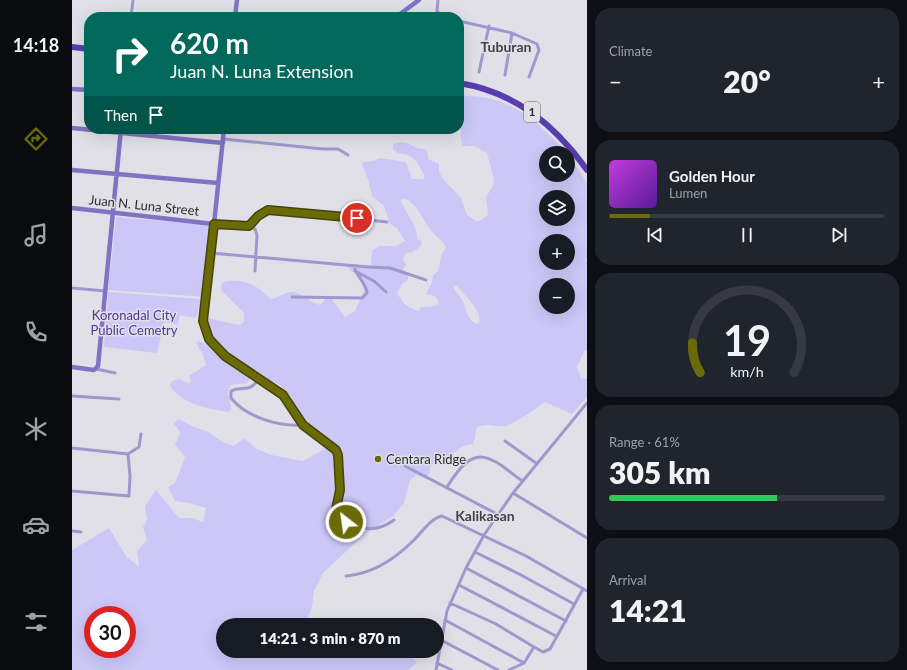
<!DOCTYPE html>
<html lang="en">
<head>
<meta charset="utf-8">
<style>
  :root { --surface:#171b24; --page:#20242c; --text:#f1f3f6; --muted:#9ea1a6; --line:#363941; --accent:#6a6a07 }
  body { margin:0; font-family:Lato,sans-serif; background:var(--page); color:var(--text); height:100vh; display:flex; flex-direction:column; font-size:15px; white-space:nowrap }
  * { box-sizing:border-box; margin:0 }
  p { font-size:13px; color:var(--muted) }
  .icon { flex:none; width:22px; height:22px; fill:none; stroke:currentColor; stroke-width:2; stroke-linecap:round; stroke-linejoin:round }
  .map { position:relative; flex:1; overflow:hidden }
  .panel { display:flex; flex-direction:column; gap:8px; padding:8px; background:#0d0f14; width:320px }
  .panel>* { flex:none }
  .hud { position:absolute; left:12px; top:12px; width:380px; height:122px; border-radius:16px; box-shadow:0 4px 16px #0002; background:#00695c; color:#fff; overflow:hidden }
  .fabs { position:absolute; left:467px; top:146px; display:grid; gap:8px }
  .fabs a { display:grid; place-items:center; width:36px; height:36px; border-radius:50%; background:var(--surface); box-shadow:0 4px 16px #0002; font-size:20px }
  .speed { position:absolute; left:12px; top:606px; display:flex; gap:8px; font-size:20px; font-weight:700; text-align:center }
  .speed>* { display:grid; place-content:center; width:52px; height:52px; border-radius:50%; background:var(--surface); box-shadow:0 4px 16px #0002; line-height:1 }
  .speed .limit { border:6px solid #d22; background:#fff; color:#111 }
  .pin { position:absolute; display:grid; place-items:center; width:34px; height:34px; color:#fff; margin:-17px; border:2px solid #fff; border-radius:50%; box-shadow:0 1px 4px #0007 }
  .me { position:absolute; width:44px; margin:-22px; rotate:330deg; stroke-linejoin:round; filter:drop-shadow(0 0 3px #0008) }
  .turn { display:flex; align-items:center; gap:14px; height:84px; padding:0 20px; font-size:18px }
  .turn .icon { width:52px; height:52px; stroke-width:2.5 }
  .turn b { display:block; font-size:28px; line-height:34px }
  .then { display:flex; align-items:center; height:38px; padding:0 20px; background:#0003; gap:8px; font-size:15px }
  .big { font-size:30px; font-weight:800; line-height:1.1 }
  .panel .card { flex:1; display:flex; flex-direction:column; justify-content:center; gap:6px; min-width:0; padding:0 14px; border-radius:16px; background:var(--page) }
  .panel .dial { align-items:center; gap:0 }
  .dial svg { height:104px; overflow:visible; fill:none; stroke:var(--line); stroke-width:7; stroke-linecap:round; text-anchor:middle }
  .dial text { fill:var(--text); stroke:none }
  .song { display:flex; align-items:center; gap:12px }
  .cover { width:48px; height:48px; border-radius:6px; background:linear-gradient(135deg,hsl(290 70% 55%),hsl(270 70% 35%)) }
  .played { height:4px; border-radius:2px; background:linear-gradient(90deg,var(--accent) 15%,var(--line) 15%) }
  .keys { display:flex; justify-content:space-around; direction:ltr }
  .heat { display:flex; justify-content:space-between; align-items:center; font-size:22px; direction:ltr }
  .charge { height:6px; border-radius:3px; background:linear-gradient(90deg,#34c759 61%,var(--line) 0) }
  .trip { position:absolute; left:144px; top:618px; width:228px; height:40px; border-radius:20px; background:var(--surface); box-shadow:0 4px 16px #0002; font-weight:800; line-height:40px; text-align:center }
  main { display:flex; flex:1; min-height:0 }
  .tab-bar { display:flex; flex-direction:column; width:72px; justify-content:space-around; align-items:center; background:#090b0e; color:var(--muted) }
  .tab-bar .icon { width:28px; height:28px }
  .tab-bar .selected { color:var(--accent) }
  .tab-bar b { font-size:18px; color:var(--text) }
  .map>svg:first-child { display:block }
  .green { fill:#ccc7f7; fill-rule:evenodd }
  .lines { fill:none; stroke-linecap:round; stroke-linejoin:round }
  .street { stroke:#9f98cd; stroke-width:3 }
  .secondary { stroke:#8073c1; stroke-width:4.5 }
  .highway { stroke:#593cad; stroke-width:6 }
  .route-casing { stroke:#454505; stroke-width:10 }
  .route { stroke:#6a6a07; stroke-width:7 }
  .poi-dot { fill:#6a6a07; stroke:#e1e0e9; stroke-width:1.5 }
  .labels { text-anchor:middle; stroke-width:3; stroke-linejoin:round; paint-order:stroke }
  .shield { fill:#e1e0e9; stroke:#626267; stroke-width:1 }
  .shield-label { font-size:12px; font-weight:bold; fill:#2c2c2f }
  .street-label { font-size:13px; fill:#2c2c2f; stroke:#e1e0e9 }
  .park-label { font-size:13px; fill:#4d3892; stroke:#e1e0e9 }
  .poi-label { font-size:13px; fill:#2c2c2f; stroke:#e1e0e9; text-anchor:start }
  .neighbourhood-label { font-size:14px; font-weight:bold; fill:#434249; stroke:#e1e0e9 }
</style>
</head>
<body>
<main>
<nav class="tab-bar">
<b>14:18</b>
<svg class="icon selected" aria-label="directions" viewBox="0 0 24 24"><path d="M12 3l9 9-9 9-9-9zM9 14v-3h6M13 9l2 2-2 2"/></svg>
<svg class="icon" aria-label="music" viewBox="0 0 24 24"><path d="M9 18V5l10-2v13"/><circle cx="6" cy="18" r="3"/><circle cx="16" cy="16" r="3"/></svg>
<svg class="icon" aria-label="phone" viewBox="0 0 24 24"><path d="M5 4h4l2 5-3 2q2 4 5 5l2-3 5 2v4C11 20 4 13 5 4z"/></svg>
<svg class="icon" aria-label="climate" viewBox="0 0 24 24"><path d="M12 3v18M4 7l16 10M4 17L20 7"/></svg>
<svg class="icon" aria-label="car" viewBox="0 0 24 24"><path d="M5 17H2v-5l4-1 3-4h7l3 4 3 1v5h-3M9 17h6M6 11h13"/><circle cx="7" cy="17" r="2"/><circle cx="17" cy="17" r="2"/></svg>
<svg class="icon" aria-label="filters" viewBox="0 0 24 24"><path d="M4 7h16M4 17h16"/><circle cx="9" cy="7" r="2"/><circle cx="15" cy="17" r="2"/></svg>
</nav>
<div class="map">
<svg width="515" height="670" viewBox="0 0 515 670">
  <rect width="100%" height="100%" fill="#e1e0e9"/>
  <!-- green -->
  <path class="green" d="M397,96C440,97 467,123 495,153H474V175H496V154L515,183V259L513,260L515,262V350L512,351L505,367L509,379H515V397L500,414L473,402C465,408 441,425 433,426C424,428 411,421 404,429L403,438L401,444L391,446L372,461L359,465L358,472L354,479L344,475L338,480L332,503L321,516L294,533L251,573L242,591L240,608L235,619L229,625H151V651H236L239,653L254,651L301,656L322,651L336,654L345,662L337,670H0V550L37,528L54,556L67,567L65,551L75,540L71,527L75,520L73,506L84,490L107,518H120L131,522L134,508L117,503L103,501L96,487L103,483L113,457L103,445L108,432L102,424L106,419L122,427L137,432L150,442L162,446L172,438L185,449L199,455L231,461L251,450L254,446L260,453L261,458L266,451L262,442L231,422L219,397L208,385L184,374L168,362L163,364L166,369L178,379L175,383L159,385L156,391L159,409L156,412C134,408 112,405 98,386L100,381L108,379L117,384L119,381L117,376L134,365L131,355L124,343L126,341L137,345L141,341L132,320L135,318L167,325L172,322V313L149,290V286L151,282C169,278 186,284 198,299C206,299 213,291 222,292C229,293 238,302 248,305L254,298H259L273,317L283,311L292,291L289,279L271,264L299,265L300,251L307,246H324L333,241L325,228L318,224L312,206L300,196L296,179L290,165L291,162L301,161L308,158L334,162L340,179H352V175C344,160 342,155 325,153L321,149V144C339,139 338,149 353,149L356,153V159L367,164V171L370,178L389,198L395,215L406,222L416,215L414,197L421,186L422,180L415,153L402,146H391L389,141L387,97ZM474,197H496V219H474ZM331,198C344,201 350,219 358,229C363,237 371,239 374,248L370,253L366,271L361,275L360,283L354,294L363,296L367,302L363,306L349,307L347,311C335,308 331,303 325,293L330,284L336,280V275L331,269L334,265L331,260L333,253L341,252L349,246L350,242L345,238C346,226 333,212 329,201ZM474,241H496V263H474ZM381,285L385,286C393,296 410,310 407,323L404,324C394,318 395,311 391,301C388,295 383,293 381,285ZM474,285H496V307H474ZM21,615H55V649H21Z
    M44,217L140,225L133,297L36,290Z
    M36,292L129,299L124,318L108,315L106,325L92,322L85,353L32,347Z"/>
  <g class="lines">
    <!-- street -->
    <path class="street" d="M366,0L365,11L370,17
      M59,17L61,0
      M387,21L440,33L465,44L467,50L457,77
      M407,72L417,26
      M433,75L440,33
      M151,139L251,149H266L276,155
      M177,226L186,216L196,210L255,215L315,222
      M139,253L296,267L318,268L354,280
      M183,271L185,235L183,229L177,226L142,224L131,321L137,339L153,356L211,395L231,425L263,450L266,455L269,490L264,509L268,519C286,530 305,533 322,520
      M283,271L302,281L314,292
      M0,288L33,291
      M220,297L290,298L295,293C295,284 284,276 282,266
      M24,369L43,373
      M187,378C178,394 171,385 159,391V398C174,417 207,427 231,425
      M0,396L47,399
      M433,441L464,463
      M0,448L56,454
      M56,454L67,447L69,434
      M333,466L425,514
      M375,487C403,442 415,454 450,481
      M0,491L57,496L58,476L56,454
      M441,493L515,538
      M0,531L9,532
      M403,552L449,575L502,604
      M394,568L494,621
      M274,576C300,574 324,558 342,540C350,532 359,518 370,516L454,556L515,591
      M387,585L484,636
      M378,603L424,624L462,647
      M373,620L452,663
      M369,640L426,670
      M365,663L380,670
      M364,670L375,611L394,568L412,535L441,493L515,403
      M437,670L452,663L462,647L471,652L478,649L511,589"/>
    <!-- secondary -->
    <path class="secondary" d="M163,17L165,0
      M324,17L347,0
      M0,89L17,90
      M0,128L151,143
      M0,170L146,183
      M0,208L142,224L152,129
      M0,367L22,370L26,366L49,129"/>
    <!-- highway -->
    <path class="highway" d="M0,47L17,49
      M387,83C443,92 483,125 515,170"/>
  </g>
  <g class="lines">
    <!-- route casing -->
    <g class="route-casing">
      <path id="route" d="M274,522L265,514L264,509L268,490L266,455L264,450L231,425L211,395L153,356L137,339L131,321L142,224L177,226L186,216L196,210L285,218"/>
    </g>
    <!-- route -->
    <use href="#route" class="route"/>
  </g>
  <!-- markers -->
  <circle class="poi-dot" cx="306" cy="459" r="4"/>
  <g class="labels">
    <!-- shield labels -->
    <rect class="shield" x="452" y="102" width="16" height="20" rx="3"/>
    <g class="shield-label">
      <text x="460" y="116">1</text>
    </g>
    <!-- street labels -->
    <g class="street-label">
      <text transform="translate(72 205) rotate(6)" y="5">Juan N. Luna Street</text>
    </g>
    <!-- park labels -->
    <g class="park-label">
      <text x="62" y="320">Koronadal City<tspan x="62" dy="15">Public Cemetry</tspan></text>
    </g>
    <!-- poi labels -->
    <g class="poi-label">
      <text x="314" y="464">Centara Ridge</text>
    </g>
    <!-- neighbourhood labels -->
    <g class="neighbourhood-label">
      <text x="434" y="52">Tuburan</text>
      <text x="413" y="521">Kalikasan</text>
    </g>
  </g>
</svg>
<div class="fabs">
<a><svg class="icon" aria-label="search" viewBox="0 0 24 24"><circle cx="10" cy="10" r="6"/><path d="M15 15l6 6"/></svg></a>
<a><svg class="icon" aria-label="layers" viewBox="0 0 24 24"><path d="M12 4l9 5-9 5-9-5zM3 14l9 5 9-5"/></svg></a>
<a>+</a>
<a>−</a>
</div>
<div class="speed"><div class="limit">30</div></div>
<div class="pin" style="left:285px;top:218px;background:#d93025"><svg class="icon" aria-label="arrive" viewBox="0 0 24 24"><path d="M6 21V4h12l-3 4 3 4H6"/></svg></div>
<svg class="me" style="left:274px;top:522px" viewBox="-20 -20 40 40"><circle r="17" fill="#6a6a07" stroke="#fff" stroke-width="3"/><path d="M0-11L8 9 0 5-8 9z" fill="#fff"/></svg>
<div class="trip">14:21 · 3 min · 870 m</div>
<div class="hud">
<div class="turn"><svg class="icon" aria-label="right" viewBox="0 0 24 24"><path d="M7 20v-9h11M14 6l5 5-5 5"/></svg><div><b>620 m</b>Juan N. Luna Extension</div></div>
<div class="then">Then<svg class="icon" aria-label="arrive" viewBox="0 0 24 24"><path d="M6 21V4h12l-3 4 3 4H6"/></svg></div>
</div>
</div>
<section class="panel">
<div class="card"><p>Climate</p>
<div class="heat"><a>−</a><b class="big">20°</b><a>+</a></div>
</div>
<div class="card">
<div class="song"><i class="cover"></i><div><b>Golden Hour</b><p>Lumen</p></div></div>
<div class="played"></div>
<div class="keys"><svg class="icon" aria-label="previous" viewBox="0 0 24 24"><path d="M18 5L8 12l10 7zM5 5v14"/></svg><svg class="icon" aria-label="pause" viewBox="0 0 24 24"><path d="M8 5v14M16 5v14"/></svg><svg class="icon" aria-label="next" viewBox="0 0 24 24"><path d="M6 5l10 7-10 7zM19 5v14"/></svg></div>
</div>
<div class="card dial"><svg viewBox="0 0 100 80">
<path d="M14 69A42 42 0 1 1 86 69"/>
<path d="M14 69A42 42 0 0 1 8 46" stroke="#6a6a07"/>
<text x="50" y="56" font-size="32" font-weight="700">19</text>
<text x="50" y="72" font-size="11">km/h</text>
</svg></div>
<div class="card"><p>Range · 61%</p><b class="big">305 km</b><div class="charge"></div></div>
<div class="card"><p>Arrival</p><b class="big">14:21</b></div>
</section>
</main>
</body>
</html>
